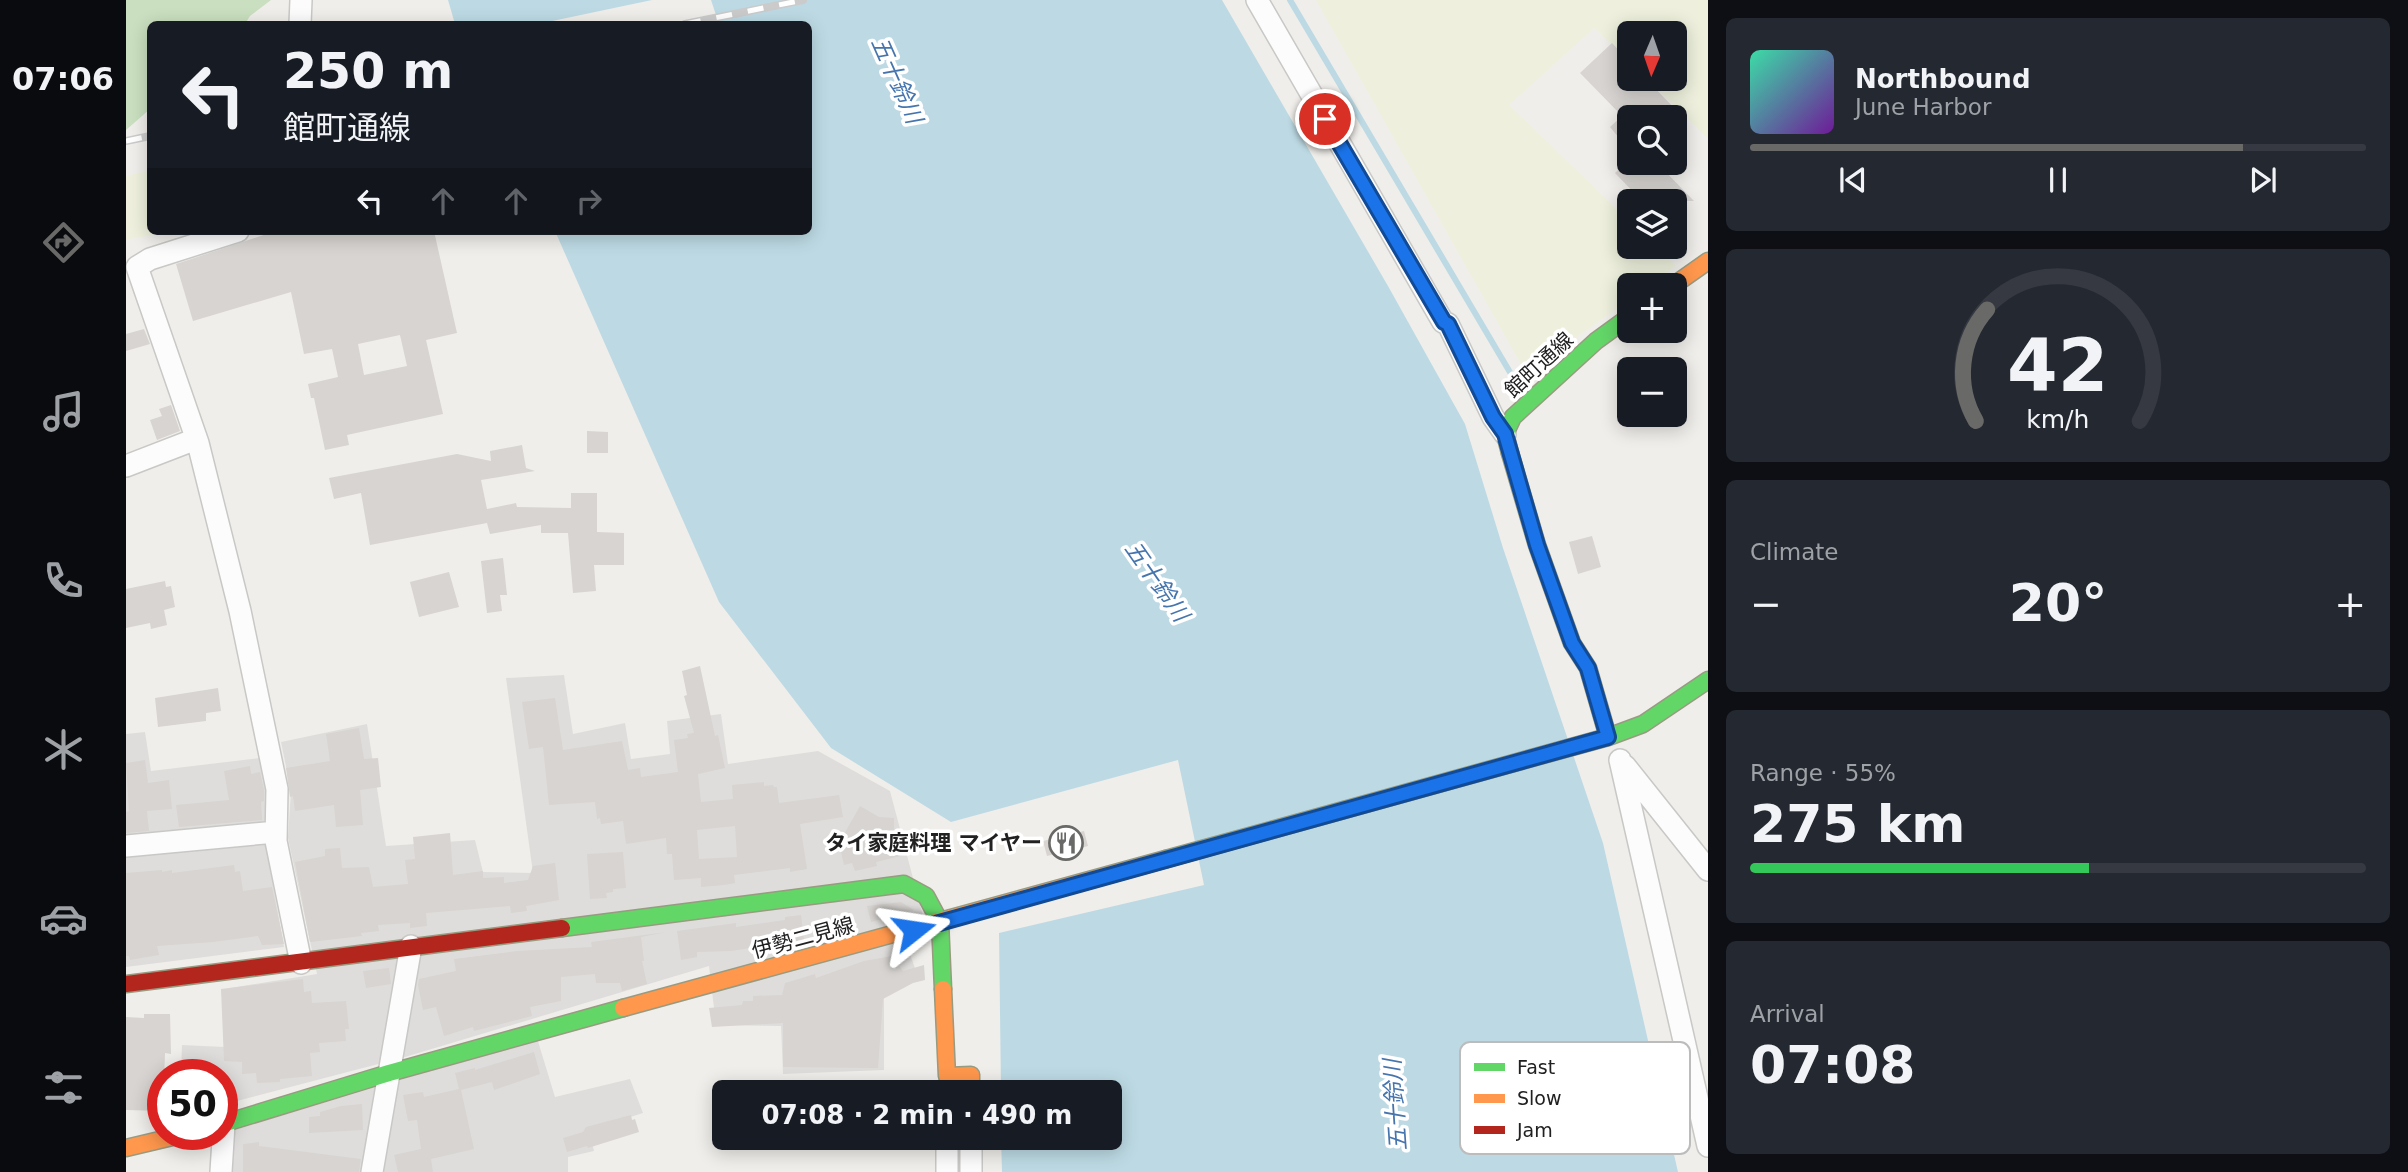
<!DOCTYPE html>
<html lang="en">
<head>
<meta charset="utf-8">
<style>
  :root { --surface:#171b24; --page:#242831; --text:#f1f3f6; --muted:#9ea1a6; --line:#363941; --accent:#696967 }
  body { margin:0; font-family:"DejaVu Sans","Noto Sans JP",sans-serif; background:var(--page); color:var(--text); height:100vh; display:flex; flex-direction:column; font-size:26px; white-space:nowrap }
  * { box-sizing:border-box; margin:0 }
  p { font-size:23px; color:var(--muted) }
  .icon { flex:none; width:38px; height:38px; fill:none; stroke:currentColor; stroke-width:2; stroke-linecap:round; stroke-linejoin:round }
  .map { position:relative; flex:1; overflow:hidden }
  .panel { display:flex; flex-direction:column; gap:18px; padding:18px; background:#0d0f14; width:700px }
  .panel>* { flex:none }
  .banner { position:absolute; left:21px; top:21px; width:665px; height:214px; border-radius:10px; box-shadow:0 4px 18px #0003; background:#171b24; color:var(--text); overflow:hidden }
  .needle { width:46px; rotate:182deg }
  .fabs { position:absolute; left:1491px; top:21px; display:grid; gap:14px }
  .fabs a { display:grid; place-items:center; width:70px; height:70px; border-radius:10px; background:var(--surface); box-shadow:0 4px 18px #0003; font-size:35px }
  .speed { position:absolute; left:21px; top:1059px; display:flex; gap:14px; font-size:35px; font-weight:700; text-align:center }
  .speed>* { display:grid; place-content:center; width:91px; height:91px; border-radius:50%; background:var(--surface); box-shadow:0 4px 18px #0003; line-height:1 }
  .speed .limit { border:10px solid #d22; background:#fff; color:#111 }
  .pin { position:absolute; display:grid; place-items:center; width:60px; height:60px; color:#fff; margin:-30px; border:4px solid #fff; border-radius:50%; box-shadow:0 2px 7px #0007 }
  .me { position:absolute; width:77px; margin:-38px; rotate:75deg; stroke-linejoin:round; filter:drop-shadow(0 0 5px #0008) }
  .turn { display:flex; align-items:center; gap:24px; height:147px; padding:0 21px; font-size:32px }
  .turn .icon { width:91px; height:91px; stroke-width:2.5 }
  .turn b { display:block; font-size:49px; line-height:60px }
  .lanes { display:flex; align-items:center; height:66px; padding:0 21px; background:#0003; justify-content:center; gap:35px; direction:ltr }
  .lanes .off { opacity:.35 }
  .big { font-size:52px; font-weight:700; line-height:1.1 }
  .panel .card { flex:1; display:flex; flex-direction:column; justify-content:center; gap:10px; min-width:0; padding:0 24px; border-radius:10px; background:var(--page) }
  .panel .dial { align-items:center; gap:0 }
  .dial svg { height:182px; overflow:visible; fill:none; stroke:var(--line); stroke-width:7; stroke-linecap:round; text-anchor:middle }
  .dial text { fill:var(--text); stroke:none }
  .song { display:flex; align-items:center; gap:21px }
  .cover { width:84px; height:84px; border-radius:10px; background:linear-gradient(135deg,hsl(160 70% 55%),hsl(280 70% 35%)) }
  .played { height:7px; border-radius:4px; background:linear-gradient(90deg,var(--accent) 80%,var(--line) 80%) }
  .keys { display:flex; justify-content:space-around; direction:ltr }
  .heat { display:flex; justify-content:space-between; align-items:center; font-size:38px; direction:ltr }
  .charge { height:10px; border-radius:5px; background:linear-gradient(90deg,#34c759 55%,var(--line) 0) }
  .trip { position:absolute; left:586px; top:1080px; width:410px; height:70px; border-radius:10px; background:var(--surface); box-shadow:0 4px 18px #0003; font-weight:700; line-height:70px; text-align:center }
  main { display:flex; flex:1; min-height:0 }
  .dock { display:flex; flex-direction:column; width:126px; justify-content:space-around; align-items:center; background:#090b0e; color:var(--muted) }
  .dock .icon { width:49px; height:49px }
  .dock .on { color:var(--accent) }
  .dock b { font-size:32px; color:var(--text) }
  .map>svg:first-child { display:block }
  .residential { fill:#dfdddb }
  .farmland { fill:#eef0dd }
  .forest { fill:#c9dfbf }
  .water { fill:#bddae4 }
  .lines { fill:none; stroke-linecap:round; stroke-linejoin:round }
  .stream { stroke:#bddae4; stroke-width:6 }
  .building { fill:#d7d4d1; fill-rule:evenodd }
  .street-casing { stroke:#c8c8c6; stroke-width:24 }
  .fast-casing { stroke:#989b80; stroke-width:19 }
  .slow-casing { stroke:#989b80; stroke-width:19 }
  .jam-casing { stroke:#989b80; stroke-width:19 }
  .street { stroke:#fdfcfc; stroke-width:21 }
  .fast { stroke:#63d668; stroke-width:16 }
  .slow { stroke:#ff974d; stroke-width:16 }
  .jam { stroke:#b3261e; stroke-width:16 }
  .rail-casing { stroke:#cbcbcb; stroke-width:8 }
  .rail { stroke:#fff; stroke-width:5; stroke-dasharray:16; stroke-linecap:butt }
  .route-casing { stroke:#114b97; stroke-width:18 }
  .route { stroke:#1a73e8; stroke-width:12 }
  .labels { text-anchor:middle; stroke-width:7; stroke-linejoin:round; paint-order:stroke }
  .street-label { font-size:21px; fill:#212121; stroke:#fff }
  .poi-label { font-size:21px; font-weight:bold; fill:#212121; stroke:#fff; text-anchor:end }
  .water-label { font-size:23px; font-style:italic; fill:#4675ae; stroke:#fff }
  .key { fill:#fff; stroke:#bcbcbc; stroke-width:2 }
  .key-label { font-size:19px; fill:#212121 }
</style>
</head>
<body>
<main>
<nav class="dock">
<b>07:06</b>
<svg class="icon on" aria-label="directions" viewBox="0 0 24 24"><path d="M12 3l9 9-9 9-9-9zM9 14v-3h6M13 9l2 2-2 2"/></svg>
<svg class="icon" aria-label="music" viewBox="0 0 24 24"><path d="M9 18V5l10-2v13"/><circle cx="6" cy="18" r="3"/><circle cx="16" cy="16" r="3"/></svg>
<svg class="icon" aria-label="phone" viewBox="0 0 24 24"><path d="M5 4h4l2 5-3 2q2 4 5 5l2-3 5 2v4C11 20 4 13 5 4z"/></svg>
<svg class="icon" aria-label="climate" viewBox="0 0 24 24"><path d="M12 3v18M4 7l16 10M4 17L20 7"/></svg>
<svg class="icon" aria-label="car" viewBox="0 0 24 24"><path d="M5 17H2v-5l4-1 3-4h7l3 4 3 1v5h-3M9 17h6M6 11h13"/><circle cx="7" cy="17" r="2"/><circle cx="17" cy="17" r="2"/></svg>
<svg class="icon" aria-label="filters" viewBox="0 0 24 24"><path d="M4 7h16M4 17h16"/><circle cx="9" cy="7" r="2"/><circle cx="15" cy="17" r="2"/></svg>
</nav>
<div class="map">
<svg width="1582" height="1172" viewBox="0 0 1582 1172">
  <rect width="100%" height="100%" fill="#f0eeea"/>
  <!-- residential -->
  <path class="residential" d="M438,675L447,734L499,723L505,759L544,754L541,721L595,714L602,764L692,751L764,791L797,916L771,919L793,979L758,987V1070L657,1074L655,1026L590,1025L583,966L279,1057L96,1105V1074H55L56,1045L99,1047L104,988L191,974L162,838L165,791L155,742L241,724L260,846L349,840L357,872L407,873L380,678Z
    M19,732L25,771L134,758L140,794L141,851L158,947L0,967V734Z
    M411,1038L429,1097L504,1079L517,1113L463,1130L468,1151L442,1157V1172H103L105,1131Z"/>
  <!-- farmland -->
  <path class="farmland" d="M1190,0H1582V139L1521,79H1549V33H1503V61L1468,28L1383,105L1503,221V247H1530L1550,266L1523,285H1503V300L1400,373Z
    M24,170V231H44L0,240V176Z"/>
  <!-- forest -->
  <path class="forest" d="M0,0H145L124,16L119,24H24V109L0,130Z"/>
  <!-- water -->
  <path class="water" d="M322,0H526L412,24H329Z
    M585,0H1096L1262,286L1339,424L1377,548L1477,843L1552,1172H876L875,1138H984V1092H875L873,933L1078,885L1052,760L825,822L705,748L593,602L429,231H682V24H593Z"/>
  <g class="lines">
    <!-- stream -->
    <path class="stream" d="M1164,0L1388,379"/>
  </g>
  <!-- building -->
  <path class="building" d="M1486,43L1503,61V79H1520L1557,117H1503V150L1484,127L1496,116L1454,73Z
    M1499,163H1531L1568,201H1516L1489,173Z
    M150,231H308L331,333L300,340L317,414L221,435L223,445L199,450L188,398H185L182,384L212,377L206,349L178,354L165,292L67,321L50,264ZM274,335L281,366L238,375L232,344Z
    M18,329L24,344L0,351V334Z
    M45,405L54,431L31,440L24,420L36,416L33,409Z
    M461,431L482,432V453H461Z
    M396,445L400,468L409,471L355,480L361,509L390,503L391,507L445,508V493H471V532L498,533V565H468L470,591L447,593L442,533H415V525L364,534L361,523L244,545L235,493L208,499L203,478L331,454L365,461L364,451Z
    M1466,536L1475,567L1452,574L1443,542Z
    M377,558L381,595H374L376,611L361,613L355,561Z
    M323,572L333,607L293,617L284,582Z
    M39,581L40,587L45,586L49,607L38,610L41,625L25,629L24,623L0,628V589Z
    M574,666L589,736L592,735L599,768L572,774L575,802L607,799L606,785L638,782V786L647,785L648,787H651L653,803L713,795L717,817L674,824L681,869L664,872V868L608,875L609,883L598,885L575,887V878L548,880L546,854H541L540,838L500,844L497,821L475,824L474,818L471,819L469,802L423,805L417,747L403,749L396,702L429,698L437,750L496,741L502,770L514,768L515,777L552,772L548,740L562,738L561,734L568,733L558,696L561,695L556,671ZM609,826L611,857L573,859L571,830Z
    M92,688L95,711L80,713V721L32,727L29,698Z
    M233,728L238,759L252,758L255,787L234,790L237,825L210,827L208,805L169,811L167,796L164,797L160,768L204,761L200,734Z
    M19,760L22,783L43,780L46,809L21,811L23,831L0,833V812L3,811L0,763Z
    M124,766L125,774L134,772L138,790V801L135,802L136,820L53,827L50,805L103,800L98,771Z
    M734,806L753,817L768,818V839L783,835L787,853L750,862L751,866L729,871L726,863L718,865L713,843Z
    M958,831L962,846L921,856L917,841Z
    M324,833L327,875L357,871V878L378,877V883L402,880L407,866L429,863L433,900L400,906L401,911L385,913L384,906L300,913L301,926L284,928V923L252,925L253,931L235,933L236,936L184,942L169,862L199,856V849L214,848L216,868L243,867L247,887L282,884L279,860L289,859L287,837Z
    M497,852L500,888L487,889V892L480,893L481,898L464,899L461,854Z
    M108,865L109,872L114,871L117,891L146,887L158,944L136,945L132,936L87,942L31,946L33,955L4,960L3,956H0V873L36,870V872L46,870V873Z
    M775,902L788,910L745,922L741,906Z
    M675,915L678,940L605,951L571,952V957L555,960L551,931L610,923V927L659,920V917Z
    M541,932L515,937L518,961H516L521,984L496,991L494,983H470L469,974L435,977V1001L404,1007L406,1016L348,1031L347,1027L318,1036L310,1007L297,1010L292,985L293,979L330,971L328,959L391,951L466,947L465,942Z
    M766,956L777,971L798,965L799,980L787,983L757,999L752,1068L657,1067V1023L586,1027L583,1008L616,1005L617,1001H627V996L656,995L659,983L689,974L690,978L738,961Z
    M263,968L265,984L240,988L237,971Z
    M177,979L178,992L185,991L186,1003L220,1001L223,1029H219L220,1041L193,1043L194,1052L184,1053L186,1076L154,1079V1082L131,1083L130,1073L116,1074V1062L98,1061L95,989Z
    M18,1014H44L45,1054L39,1053L37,1111L0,1110V1017L18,1018Z
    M408,1052L414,1074L368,1090L366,1082L335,1090L348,1149L305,1159L307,1172H272L268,1155L295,1149L291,1120L282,1121L277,1095L297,1092L298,1097L333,1089L329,1073L349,1068V1070Z
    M236,1104L237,1130L183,1133V1117L194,1116V1112L215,1106Z
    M505,1115L506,1120L509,1119L513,1132L462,1148L461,1146L441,1152L437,1138L457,1132L460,1127Z
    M133,1142V1146L235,1159L233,1172H117V1144Z"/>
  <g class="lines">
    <!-- street casing -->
    <g class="street-casing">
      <path id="street" d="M1131,0L1317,322L1322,324L1367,417L1379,434
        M174,24L175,0
        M112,231L24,259L11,267L72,443L114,611L151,789L150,841L175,963
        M0,466L70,439
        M1494,760L1582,1146
        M1499,766L1582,870
        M0,846L150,832
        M95,1172L98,1124
        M246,1172L285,946
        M821,1172V1138
        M845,1172V1138"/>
    </g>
    <!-- fast casing -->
    <g class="fast-casing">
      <path id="fast" d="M1384,453L1379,434L1387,417L1470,341L1503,317
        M1040,859L1482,737L1517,724L1582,680
        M436,928L778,884L800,896L814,922L817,989
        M96,1124L263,1073L497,1008"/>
    </g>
    <!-- slow casing -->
    <g class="slow-casing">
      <path id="slow" d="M1548,285L1582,261
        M1384,453L1411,545L1446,643L1462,668L1482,737
        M817,989L821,1076L845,1075V1092
        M497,1008L1040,859
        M0,1148L59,1134"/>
    </g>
    <!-- jam casing -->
    <g class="jam-casing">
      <path id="jam" d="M0,984L436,928"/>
    </g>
    <!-- street -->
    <use href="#street" class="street"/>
    <!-- fast -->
    <use href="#fast" class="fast"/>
    <!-- slow -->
    <use href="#slow" class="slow"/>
    <!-- jam -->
    <use href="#jam" class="jam"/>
    <!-- rail casing -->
    <g class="rail-casing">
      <path id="rail" d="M559,24L677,0
        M0,141L24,136"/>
    </g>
    <!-- rail -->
    <use href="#rail" class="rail"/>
  </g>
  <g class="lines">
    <!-- route casing -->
    <g class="route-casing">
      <path id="route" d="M788,930L1482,737L1462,668L1446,643L1411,545L1379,434L1367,417L1322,324L1318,322L1199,119"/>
    </g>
    <!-- route -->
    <use href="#route" class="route"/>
  </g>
  <!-- icons -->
  <defs>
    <g id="restaurant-ring" transform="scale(1.75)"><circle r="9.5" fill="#fff" stroke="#696967" stroke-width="1.5"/><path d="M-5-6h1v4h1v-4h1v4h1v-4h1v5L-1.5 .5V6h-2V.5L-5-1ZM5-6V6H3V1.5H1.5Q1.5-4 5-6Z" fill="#696967"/></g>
  </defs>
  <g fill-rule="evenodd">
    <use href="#restaurant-ring" x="940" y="843"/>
  </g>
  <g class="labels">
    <!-- street labels -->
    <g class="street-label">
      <text transform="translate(1413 365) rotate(-43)" y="7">館町通線</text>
      <text transform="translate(677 938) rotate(-15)" y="7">伊勢二見線</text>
    </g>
    <!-- poi labels -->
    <g class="poi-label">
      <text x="916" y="850">タイ家庭料理 マイヤー</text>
    </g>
    <!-- water labels -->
    <g class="water-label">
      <text transform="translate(771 80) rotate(66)" y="8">五十鈴川</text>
      <text transform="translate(1031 581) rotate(55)" y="8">五十鈴川</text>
      <text transform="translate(1269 1105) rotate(-94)" y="8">五十鈴川</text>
    </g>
  </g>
  <!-- legend -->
  <rect x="1334" y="1042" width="230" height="112" rx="10" class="key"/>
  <rect x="1348" y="1063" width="31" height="8" fill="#63d668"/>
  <rect x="1348" y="1094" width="31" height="9" fill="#ff974d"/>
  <rect x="1348" y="1126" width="31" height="8" fill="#b3261e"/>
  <g class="key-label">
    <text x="1391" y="1074">Fast</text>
    <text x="1391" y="1105">Slow</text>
    <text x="1391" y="1137">Jam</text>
  </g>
</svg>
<div class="fabs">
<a><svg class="needle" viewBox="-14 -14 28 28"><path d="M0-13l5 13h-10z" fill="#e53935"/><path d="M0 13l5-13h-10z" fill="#9ea1a6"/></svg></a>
<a><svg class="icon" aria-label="search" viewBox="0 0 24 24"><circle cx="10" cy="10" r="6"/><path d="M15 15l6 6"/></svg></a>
<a><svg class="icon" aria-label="layers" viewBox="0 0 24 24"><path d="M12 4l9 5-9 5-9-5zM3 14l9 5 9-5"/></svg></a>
<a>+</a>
<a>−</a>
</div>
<div class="speed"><div class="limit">50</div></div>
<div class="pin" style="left:1199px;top:119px;background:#d93025"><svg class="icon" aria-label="arrive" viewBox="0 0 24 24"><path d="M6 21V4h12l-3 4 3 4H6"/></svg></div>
<svg class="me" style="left:788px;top:930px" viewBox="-20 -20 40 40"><path d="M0-17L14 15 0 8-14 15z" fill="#1a73e8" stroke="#fff" stroke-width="4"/></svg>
<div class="trip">07:08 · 2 min · 490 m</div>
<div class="banner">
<div class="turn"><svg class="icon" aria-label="left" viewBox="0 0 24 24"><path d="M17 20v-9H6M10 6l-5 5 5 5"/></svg><div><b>250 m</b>館町通線</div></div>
<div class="lanes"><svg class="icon" aria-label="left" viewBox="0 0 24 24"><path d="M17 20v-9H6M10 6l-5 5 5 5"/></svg><svg class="icon off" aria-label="ahead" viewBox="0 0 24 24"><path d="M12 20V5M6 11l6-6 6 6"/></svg><svg class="icon off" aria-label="ahead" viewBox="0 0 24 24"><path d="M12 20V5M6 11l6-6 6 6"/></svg><svg class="icon off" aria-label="right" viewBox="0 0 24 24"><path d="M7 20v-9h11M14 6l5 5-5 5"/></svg></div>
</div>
</div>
<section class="panel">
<div class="card">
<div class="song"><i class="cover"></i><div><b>Northbound</b><p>June Harbor</p></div></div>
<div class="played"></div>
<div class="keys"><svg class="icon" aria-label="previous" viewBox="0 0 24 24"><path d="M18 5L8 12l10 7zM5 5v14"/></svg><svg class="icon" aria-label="pause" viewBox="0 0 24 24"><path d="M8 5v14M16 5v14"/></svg><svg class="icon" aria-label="next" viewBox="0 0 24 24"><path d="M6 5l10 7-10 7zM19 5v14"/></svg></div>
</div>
<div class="card dial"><svg viewBox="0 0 100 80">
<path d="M14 69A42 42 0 1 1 86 69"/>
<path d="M14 69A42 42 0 0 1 19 20" stroke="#696967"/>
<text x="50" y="56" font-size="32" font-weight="700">42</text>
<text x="50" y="72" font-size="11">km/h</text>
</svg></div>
<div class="card"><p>Climate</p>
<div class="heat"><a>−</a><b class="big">20°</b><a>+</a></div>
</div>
<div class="card"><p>Range · 55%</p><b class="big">275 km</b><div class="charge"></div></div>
<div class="card"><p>Arrival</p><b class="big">07:08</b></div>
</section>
</main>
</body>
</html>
